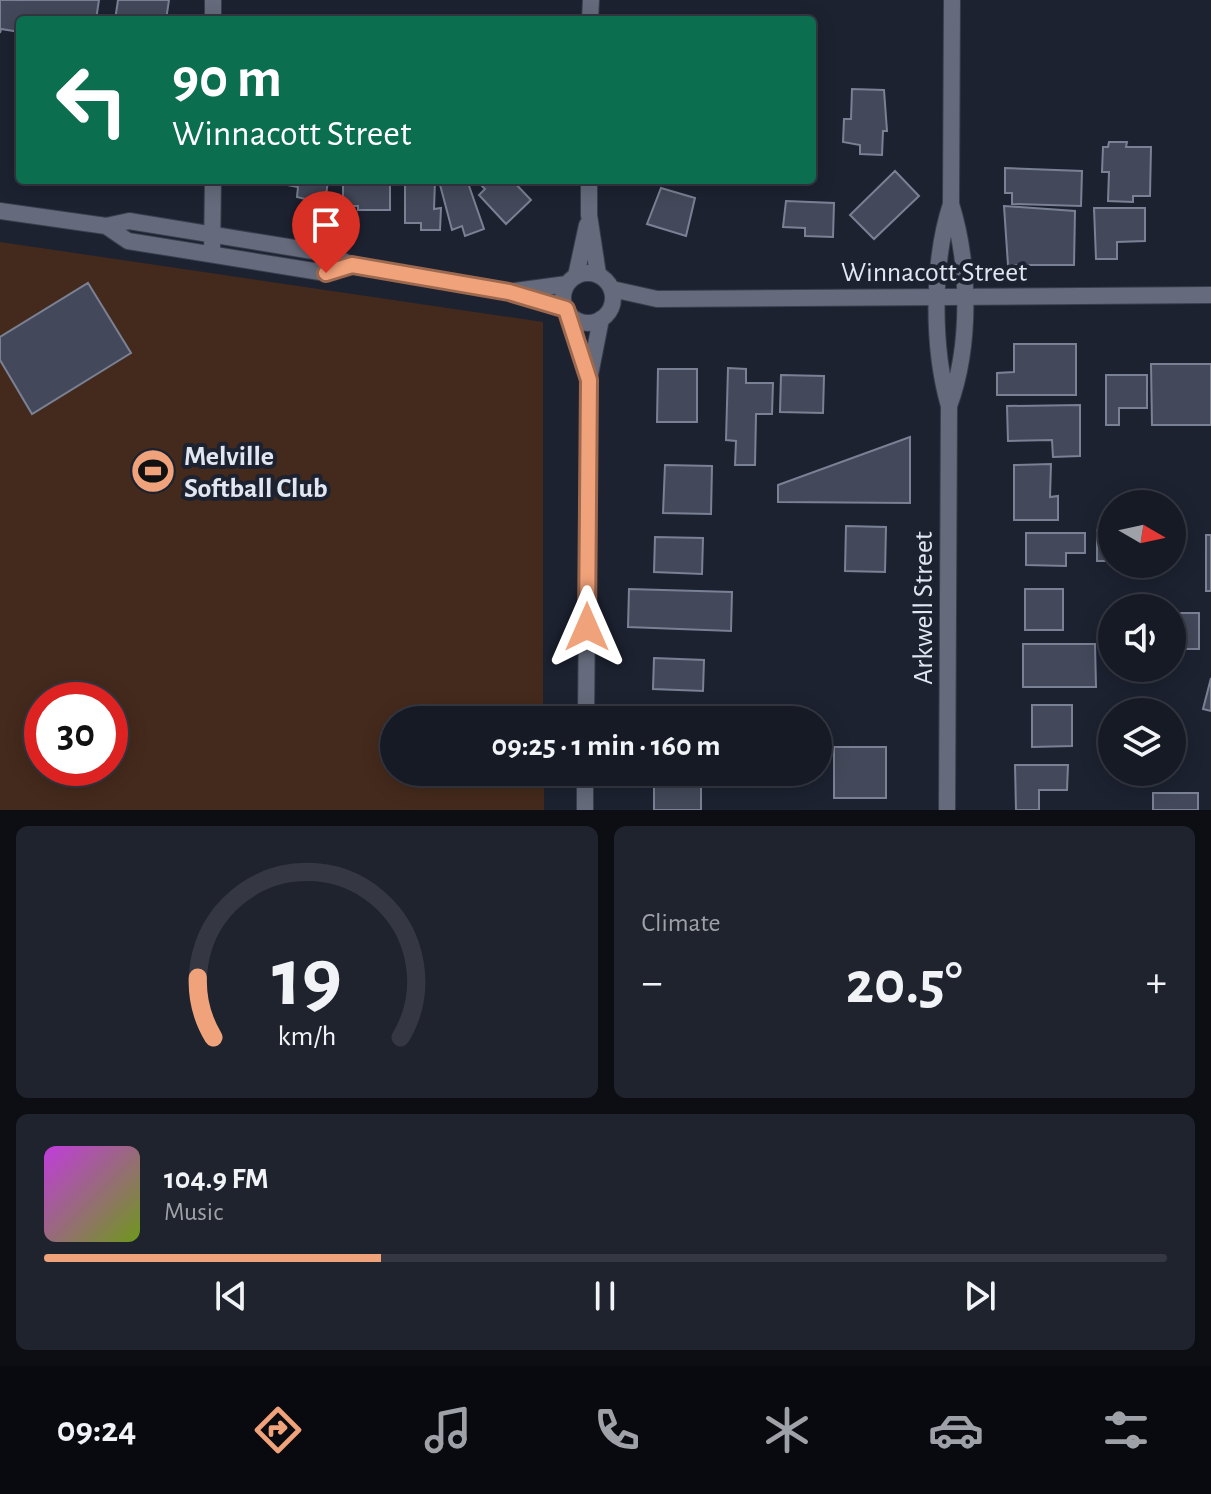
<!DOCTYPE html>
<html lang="en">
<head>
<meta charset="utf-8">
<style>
  :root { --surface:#161a25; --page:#1f232d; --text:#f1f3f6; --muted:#9ea1a7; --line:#353842; --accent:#f0a27a }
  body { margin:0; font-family:"Alegreya Sans",sans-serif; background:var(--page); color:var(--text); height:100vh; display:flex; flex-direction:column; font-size:30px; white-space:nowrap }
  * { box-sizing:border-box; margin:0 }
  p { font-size:26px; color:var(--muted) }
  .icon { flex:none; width:44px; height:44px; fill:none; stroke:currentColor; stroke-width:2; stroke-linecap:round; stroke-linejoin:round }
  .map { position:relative; height:810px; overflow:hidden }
  .side { display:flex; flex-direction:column; gap:16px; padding:16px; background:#0c0e14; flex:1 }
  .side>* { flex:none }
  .hud { position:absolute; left:16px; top:16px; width:800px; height:168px; border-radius:8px; box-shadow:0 4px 20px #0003,0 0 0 2px var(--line); background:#0b6e4f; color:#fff; overflow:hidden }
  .needle { width:52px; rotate:99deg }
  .fabs { position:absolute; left:1098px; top:490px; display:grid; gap:16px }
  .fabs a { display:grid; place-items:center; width:88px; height:88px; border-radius:50%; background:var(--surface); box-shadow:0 4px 20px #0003,0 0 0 2px var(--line); font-size:40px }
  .speed { position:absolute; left:24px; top:682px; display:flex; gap:16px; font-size:40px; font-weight:700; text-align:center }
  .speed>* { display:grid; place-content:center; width:104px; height:104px; border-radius:50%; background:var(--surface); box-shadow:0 4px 20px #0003,0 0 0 2px var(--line); line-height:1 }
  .speed .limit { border:12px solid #d22; background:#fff; color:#111 }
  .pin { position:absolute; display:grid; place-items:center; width:68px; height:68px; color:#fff; margin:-82px -34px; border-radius:50% 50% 50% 0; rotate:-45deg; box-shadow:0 0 8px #0007 }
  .pin .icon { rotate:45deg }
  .me { position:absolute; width:88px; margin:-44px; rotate:0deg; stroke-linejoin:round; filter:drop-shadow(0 0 6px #0008) }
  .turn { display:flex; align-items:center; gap:28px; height:168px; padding:0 24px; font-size:36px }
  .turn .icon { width:104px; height:104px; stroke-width:2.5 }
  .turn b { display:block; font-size:56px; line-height:68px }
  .big { font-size:60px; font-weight:600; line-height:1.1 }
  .side .tile { flex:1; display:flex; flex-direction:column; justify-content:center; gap:12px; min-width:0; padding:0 28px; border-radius:12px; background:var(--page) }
  .side .dial { align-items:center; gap:0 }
  .dial svg { height:208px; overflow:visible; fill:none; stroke:var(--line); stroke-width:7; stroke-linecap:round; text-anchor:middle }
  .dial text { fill:var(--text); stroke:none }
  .song { display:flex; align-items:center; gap:24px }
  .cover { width:96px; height:96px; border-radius:12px; background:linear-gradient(135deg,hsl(290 70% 55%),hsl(80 70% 35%)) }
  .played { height:8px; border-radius:4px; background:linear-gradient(90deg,var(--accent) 30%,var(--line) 30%) }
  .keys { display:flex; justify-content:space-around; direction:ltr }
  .heat { display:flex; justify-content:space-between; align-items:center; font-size:44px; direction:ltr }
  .side .tiles { flex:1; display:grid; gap:16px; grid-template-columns:1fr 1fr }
  .tile:last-child { grid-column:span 2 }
  .trip { position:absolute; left:380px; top:706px; width:452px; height:80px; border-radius:40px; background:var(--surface); box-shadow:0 4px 20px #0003,0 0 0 2px var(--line); font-weight:600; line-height:80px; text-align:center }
  .dock { display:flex; height:128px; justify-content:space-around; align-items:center; background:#090a0f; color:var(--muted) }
  .dock .icon { width:56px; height:56px }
  .dock .active { color:var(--accent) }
  .dock b { font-size:36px; color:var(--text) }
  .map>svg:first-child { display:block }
  .green { fill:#442a1c; fill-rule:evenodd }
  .building { fill:#43495a; stroke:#7a8194; stroke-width:2 }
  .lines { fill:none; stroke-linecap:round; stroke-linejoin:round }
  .minor-casing { stroke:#393d4c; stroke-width:18 }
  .tertiary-casing { stroke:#393d4c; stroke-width:18 }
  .minor { stroke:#656b7c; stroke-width:16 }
  .tertiary { stroke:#656b7c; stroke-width:16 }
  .route-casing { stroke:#9c694f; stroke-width:20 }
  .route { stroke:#f0a27a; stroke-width:14 }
  .labels { text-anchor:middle; stroke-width:8; stroke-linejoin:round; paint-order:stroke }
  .street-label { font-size:28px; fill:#e2e6f1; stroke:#1d2231 }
  .poi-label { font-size:28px; font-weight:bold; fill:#e2e6f1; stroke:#1d2231; text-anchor:start }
</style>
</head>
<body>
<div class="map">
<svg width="1211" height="810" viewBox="0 0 1211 810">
  <rect width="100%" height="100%" fill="#1d2231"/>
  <!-- green -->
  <path class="green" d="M0,242L543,322V720H394V772H544V810H0ZM42,700H110V768H42Z"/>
  <!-- building -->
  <path class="building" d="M0,0H99L96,20H20V32L1,29L0,33Z
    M118,0H169L166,20H115Z
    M852,89L884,90L887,131H883L882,155L860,154V145L843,142L844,119H851Z
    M1109,142H1127L1126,147H1151L1150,196H1133V202L1108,201L1109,172H1102L1103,147H1108Z
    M1005,168L1082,171L1081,206L1012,204V193H1005Z
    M895,171L919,196L874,239L850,215Z
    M283,180H328L325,204L297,197L298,187L282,184Z
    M343,180H390V210H358V206H343Z
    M405,180L435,181L434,209L441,208L440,230H421V223H405Z
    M467,180L484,229L465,236L462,226L452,230L439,181Z
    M482,180H512L531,200L506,224L479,195L485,189L479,183Z
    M661,188L695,198L686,236L647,224Z
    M786,201L834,203L833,237L805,236V228L783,227Z
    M1004,206L1075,211L1074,265H1008Z
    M1094,208H1145V241L1117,242V259H1096Z
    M88,283L131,353L32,414L0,360V337Z
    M1014,344H1076V395H997V373L1014,372Z
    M1151,364H1211V425H1152Z
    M728,368L746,369V383H773L772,414H756L755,465H735L736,441L726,440Z
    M658,369H697V422H657Z
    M781,375L824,376L823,413L780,412Z
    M1106,375H1147V408H1119V425H1106Z
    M1080,405V456L1053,457L1052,440L1008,441L1007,406Z
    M910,437V503L778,502V485Z
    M1051,464L1050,497L1058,496V520H1014V465Z
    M665,465L712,466L711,514L663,513Z
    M846,526L886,527L885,572L845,571Z
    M1097,530H1112V561H1097Z
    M1026,533H1085V553H1066V566L1026,565Z
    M1206,535H1211V591H1206Z
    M655,537L703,538L702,574L654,572Z
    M629,589L732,592L731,631L628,627Z
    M1025,589H1063V630H1025Z
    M1172,613H1199V649H1172Z
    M1023,644H1095L1096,687H1023Z
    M654,658L704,660L703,691L653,689Z
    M1211,678V711L1203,709Z
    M1032,705H1072V746L1032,747Z
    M662,710L735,712V720H662Z
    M834,747H886V798H834Z
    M1015,765H1068L1067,790H1039V810H1016Z
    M654,776H701V810H654Z
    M1153,793H1198V810H1153Z"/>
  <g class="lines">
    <!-- minor casing -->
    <g class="minor-casing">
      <path id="minor" d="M213,20V0
        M590,20L591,0
        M589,180V215L598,274
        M212,254L213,180
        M576,276L587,225
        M570,315L587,375
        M949,406C971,346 970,265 951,204L952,0
        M586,720L589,380L601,319
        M585,810V772
        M947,810L949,406C932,347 932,262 951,204"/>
    </g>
    <!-- tertiary casing -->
    <g class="tertiary-casing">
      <path id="tertiary" d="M0,211L106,226L129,221L325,253L352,265L509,292L566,309
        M106,226L128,241L326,273L352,265
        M563 298a25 25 0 1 1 50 0a25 25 0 1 1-50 0Z
        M612,289L657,299L1211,295
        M515,291L567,284"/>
    </g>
    <!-- minor -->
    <use href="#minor" class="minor"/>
    <!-- tertiary -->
    <use href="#tertiary" class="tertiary"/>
  </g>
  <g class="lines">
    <!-- route casing -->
    <g class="route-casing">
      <path id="route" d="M326,273L352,265L509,292L566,309L589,380L587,627"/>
    </g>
    <!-- route -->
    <use href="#route" class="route"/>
  </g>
  <!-- icons -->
  <defs>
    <g id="stadium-disc" transform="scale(2.3)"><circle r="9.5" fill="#f0a27a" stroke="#1d2231"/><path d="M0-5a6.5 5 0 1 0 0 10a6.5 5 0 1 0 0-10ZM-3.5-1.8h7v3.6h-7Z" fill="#111"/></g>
  </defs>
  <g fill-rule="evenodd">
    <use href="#stadium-disc" x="153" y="471"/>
  </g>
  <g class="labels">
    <!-- street labels -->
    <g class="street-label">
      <text x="934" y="281">Winnacott Street</text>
      <text transform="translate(922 608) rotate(-90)" y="10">Arkwell Street</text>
    </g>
    <!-- poi labels -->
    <g class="poi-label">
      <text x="184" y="465">Melville<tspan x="184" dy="32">Softball Club</tspan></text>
    </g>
  </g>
</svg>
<div class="fabs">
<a><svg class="needle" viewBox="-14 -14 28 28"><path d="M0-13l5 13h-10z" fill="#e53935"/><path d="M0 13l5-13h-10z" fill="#9ea1a7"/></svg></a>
<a><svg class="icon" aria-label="sound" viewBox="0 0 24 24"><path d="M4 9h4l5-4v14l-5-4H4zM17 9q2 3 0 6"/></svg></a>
<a><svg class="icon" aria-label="layers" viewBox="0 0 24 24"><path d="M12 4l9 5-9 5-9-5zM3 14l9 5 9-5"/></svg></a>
</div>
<div class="speed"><div class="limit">30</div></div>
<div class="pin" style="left:326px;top:273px;background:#d93025"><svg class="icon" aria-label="arrive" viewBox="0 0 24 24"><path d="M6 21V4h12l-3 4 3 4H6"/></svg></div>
<svg class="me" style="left:587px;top:627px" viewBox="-20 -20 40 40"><path d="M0-17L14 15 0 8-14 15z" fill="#f0a27a" stroke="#fff" stroke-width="4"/></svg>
<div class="trip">09:25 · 1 min · 160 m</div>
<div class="hud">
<div class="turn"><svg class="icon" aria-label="left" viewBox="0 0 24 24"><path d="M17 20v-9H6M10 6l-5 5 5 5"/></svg><div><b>90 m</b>Winnacott Street</div></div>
</div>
</div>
<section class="side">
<div class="tiles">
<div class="tile dial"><svg viewBox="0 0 100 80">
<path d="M14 69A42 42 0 1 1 86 69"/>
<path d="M14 69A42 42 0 0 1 8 46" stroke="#f0a27a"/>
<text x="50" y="56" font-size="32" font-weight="700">19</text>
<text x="50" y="72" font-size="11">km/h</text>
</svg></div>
<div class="tile"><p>Climate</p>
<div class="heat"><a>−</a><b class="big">20.5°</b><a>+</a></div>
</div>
<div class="tile">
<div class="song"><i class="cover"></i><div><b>104.9 FM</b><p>Music</p></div></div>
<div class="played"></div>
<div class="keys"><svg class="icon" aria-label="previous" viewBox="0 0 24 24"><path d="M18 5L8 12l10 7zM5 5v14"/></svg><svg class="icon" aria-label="pause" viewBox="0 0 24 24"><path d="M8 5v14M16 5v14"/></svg><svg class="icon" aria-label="next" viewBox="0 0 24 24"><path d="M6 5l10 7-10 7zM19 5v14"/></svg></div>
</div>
</div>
</section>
<nav class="dock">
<b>09:24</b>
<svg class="icon active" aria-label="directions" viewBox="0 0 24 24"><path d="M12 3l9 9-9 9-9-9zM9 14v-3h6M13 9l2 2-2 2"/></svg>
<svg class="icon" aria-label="music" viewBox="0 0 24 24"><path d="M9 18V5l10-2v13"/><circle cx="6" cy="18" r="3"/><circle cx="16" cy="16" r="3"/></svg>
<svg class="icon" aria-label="phone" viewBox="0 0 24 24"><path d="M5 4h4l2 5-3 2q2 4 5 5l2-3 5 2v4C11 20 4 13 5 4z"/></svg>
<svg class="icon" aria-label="climate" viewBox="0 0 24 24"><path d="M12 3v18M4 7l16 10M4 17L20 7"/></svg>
<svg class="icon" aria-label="car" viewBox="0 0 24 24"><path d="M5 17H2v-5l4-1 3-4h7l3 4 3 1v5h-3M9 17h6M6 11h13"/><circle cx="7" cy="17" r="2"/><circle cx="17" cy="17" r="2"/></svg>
<svg class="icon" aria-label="filters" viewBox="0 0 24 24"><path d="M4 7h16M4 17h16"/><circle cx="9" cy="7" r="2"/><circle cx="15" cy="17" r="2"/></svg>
</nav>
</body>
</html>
